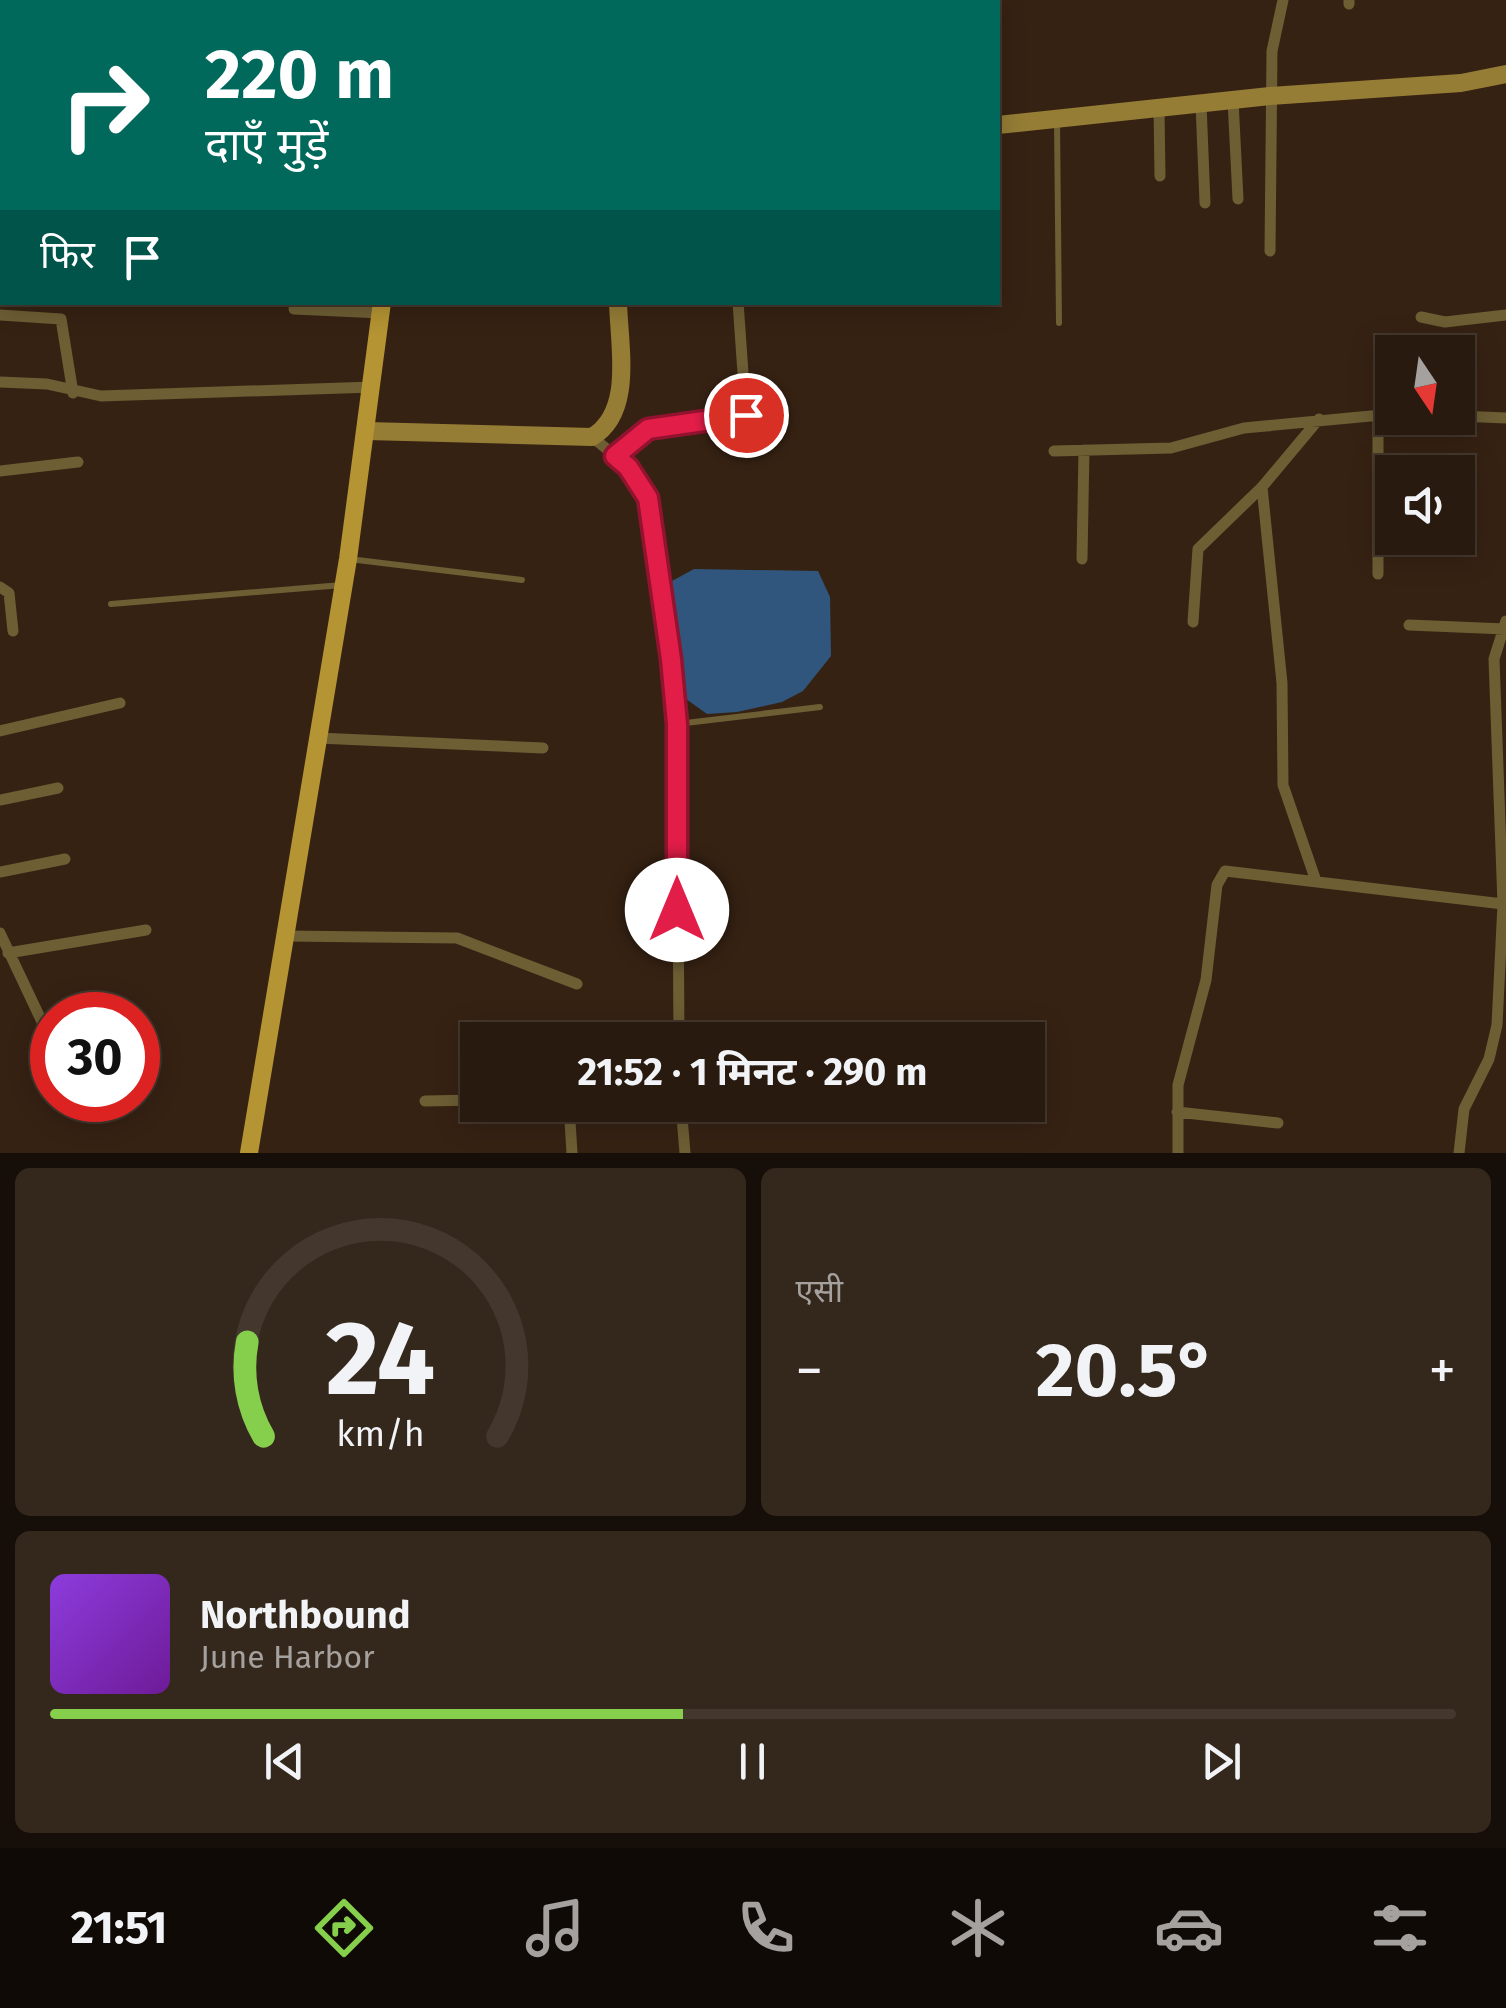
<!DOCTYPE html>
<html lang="hi">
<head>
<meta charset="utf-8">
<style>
  :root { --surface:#281a0e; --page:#34271c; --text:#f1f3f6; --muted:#a5a19e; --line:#44382e; --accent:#86cf4c }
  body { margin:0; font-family:"Fira Sans","Noto Sans Devanagari",sans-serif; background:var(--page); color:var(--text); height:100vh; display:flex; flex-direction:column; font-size:38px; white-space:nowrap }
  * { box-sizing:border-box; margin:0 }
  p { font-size:32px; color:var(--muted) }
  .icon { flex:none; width:55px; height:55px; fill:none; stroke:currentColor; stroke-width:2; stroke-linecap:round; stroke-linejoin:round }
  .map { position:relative; height:1153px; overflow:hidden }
  .panel { display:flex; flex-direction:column; gap:15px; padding:15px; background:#160e08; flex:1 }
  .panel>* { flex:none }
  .hud { position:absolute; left:0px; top:0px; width:1000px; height:305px; box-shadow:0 5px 25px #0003,0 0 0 2px var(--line); background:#00695c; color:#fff; overflow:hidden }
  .needle { width:65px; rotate:167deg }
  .buttons { position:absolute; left:1375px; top:335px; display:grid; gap:20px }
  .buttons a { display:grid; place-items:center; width:100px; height:100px; border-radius:0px; background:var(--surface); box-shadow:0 5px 25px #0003,0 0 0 2px var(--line); font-size:50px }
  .speed { position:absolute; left:30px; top:992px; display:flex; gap:20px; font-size:50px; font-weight:700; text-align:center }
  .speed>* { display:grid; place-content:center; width:130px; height:130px; border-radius:50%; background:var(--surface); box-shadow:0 5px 25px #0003,0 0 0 2px var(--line); line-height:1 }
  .speed .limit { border:15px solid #d22; background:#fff; color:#111 }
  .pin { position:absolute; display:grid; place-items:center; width:85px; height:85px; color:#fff; margin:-42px; border:5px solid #fff; border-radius:50%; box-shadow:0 2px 10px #0007 }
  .me { position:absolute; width:110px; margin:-55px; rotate:0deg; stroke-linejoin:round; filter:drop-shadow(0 0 8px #0008) }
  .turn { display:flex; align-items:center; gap:35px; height:210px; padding:0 40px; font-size:45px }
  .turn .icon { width:130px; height:130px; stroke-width:2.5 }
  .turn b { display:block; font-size:70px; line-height:85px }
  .then { display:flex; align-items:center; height:95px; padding:0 40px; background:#0003; gap:20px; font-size:38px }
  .big { font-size:75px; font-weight:700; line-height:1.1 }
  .panel .tile { flex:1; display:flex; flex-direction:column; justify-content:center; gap:15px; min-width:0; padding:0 35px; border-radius:15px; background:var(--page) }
  .panel .dial { align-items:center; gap:0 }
  .dial svg { height:260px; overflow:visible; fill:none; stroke:var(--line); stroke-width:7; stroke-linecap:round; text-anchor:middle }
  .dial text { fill:var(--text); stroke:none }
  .song { display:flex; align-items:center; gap:30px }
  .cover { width:120px; height:120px; border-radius:15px; background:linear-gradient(135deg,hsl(270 70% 55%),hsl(280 70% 35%)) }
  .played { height:10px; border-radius:5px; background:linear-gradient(90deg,var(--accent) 45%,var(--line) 45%) }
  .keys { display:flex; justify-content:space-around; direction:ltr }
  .heat { display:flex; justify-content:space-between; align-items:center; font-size:55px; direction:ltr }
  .panel .tiles { flex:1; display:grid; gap:15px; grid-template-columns:1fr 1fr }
  .tile:last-child { grid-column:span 2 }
  .trip { position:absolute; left:460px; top:1022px; width:585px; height:100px; border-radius:0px; background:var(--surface); box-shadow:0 5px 25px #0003,0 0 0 2px var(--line); font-weight:700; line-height:100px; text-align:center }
  .tabs { display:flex; height:160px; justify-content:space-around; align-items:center; background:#100a06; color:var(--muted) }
  .tabs .icon { width:70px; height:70px }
  .tabs .on { color:var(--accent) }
  .tabs b { font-size:45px; color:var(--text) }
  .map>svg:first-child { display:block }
  .water { fill:#30567e }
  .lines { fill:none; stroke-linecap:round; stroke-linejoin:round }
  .lane { stroke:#6d5e34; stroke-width:6 }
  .street { stroke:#6d5e34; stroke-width:11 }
  .secondary { stroke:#957d35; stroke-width:18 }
  .primary { stroke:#b49433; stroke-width:18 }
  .route-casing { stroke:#92132f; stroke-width:25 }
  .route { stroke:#e11d48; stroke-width:18 }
</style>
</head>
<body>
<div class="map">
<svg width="1506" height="1153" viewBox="0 0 1506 1153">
  <rect width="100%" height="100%" fill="#362213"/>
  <!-- water -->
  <path class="water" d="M694,569L818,571L830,597L831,656L803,691L782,702L737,712L707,714L686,699L672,581Z"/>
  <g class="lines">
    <!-- lane -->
    <path class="lane" d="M1057,120L1059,323
      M349,559L522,580
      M111,604L342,585
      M677,724L820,707"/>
    <!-- street -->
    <path class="street" d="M149,0L150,2
      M210,0V2
      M868,0V2
      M1349,0V4
      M683,2V0
      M769,2V0
      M1233,100L1238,199
      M1201,104L1205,203
      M1159,108L1160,176
      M0,121H2
      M0,233H2
      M1270,251L1272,51L1283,0
      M738,302L748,444
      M294,309L381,313
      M0,315L61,319L73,393
      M1421,317L1445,322L1506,315
      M0,382L47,384L101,396L373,387
      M1378,413V574
      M1458,416L1506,418
      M592,437L629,467L648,498L677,724L679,1040
      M1054,451L1171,448L1244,428L1392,414
      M615,456L648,429L745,415
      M0,471L78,462
      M1262,487L1282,683L1283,785L1316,881
      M1082,559L1084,450
      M0,587L9,593L13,631
      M1193,622L1198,549L1262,487L1319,419
      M1409,625L1505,629
      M0,731L120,703
      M318,738L543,748
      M0,800L58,788
      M0,872L65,859
      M0,933L52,1043
      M285,936L457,938L577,984
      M8,953L146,930
      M78,1100L80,1105
      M425,1101L478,1100
      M569,1105L572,1153
      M681,1105L685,1153
      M1177,1112L1278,1123
      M1178,1153V1085L1206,980L1217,885L1225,871L1503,904
      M1459,1153L1464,1109L1489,1059L1497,1025L1503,904L1494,659L1506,621"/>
    <!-- secondary -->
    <path class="secondary" d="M998,125L1270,96L1461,83L1506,74
      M367,431L592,437C634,412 619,346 618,302"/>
    <!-- primary -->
    <path class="primary" d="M417,2V0
      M249,1153L348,559L382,302"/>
  </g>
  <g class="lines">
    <!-- route casing -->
    <g class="route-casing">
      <path id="route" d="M677,910V724L671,659L648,498L628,467L615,456L648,429L746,415"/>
    </g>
    <!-- route -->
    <use href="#route" class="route"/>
  </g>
</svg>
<div class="buttons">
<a><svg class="needle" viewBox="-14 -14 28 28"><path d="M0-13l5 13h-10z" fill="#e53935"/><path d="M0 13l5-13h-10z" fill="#a5a19e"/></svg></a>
<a><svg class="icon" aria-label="sound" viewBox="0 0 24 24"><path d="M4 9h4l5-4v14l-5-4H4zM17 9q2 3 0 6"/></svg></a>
</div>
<div class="speed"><div class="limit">30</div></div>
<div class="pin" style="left:746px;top:415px;background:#d93025"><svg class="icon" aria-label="arrive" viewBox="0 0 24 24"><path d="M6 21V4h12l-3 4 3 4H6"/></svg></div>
<svg class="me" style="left:677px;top:910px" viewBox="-20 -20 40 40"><circle r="19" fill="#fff"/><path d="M0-13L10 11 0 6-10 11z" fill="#e11d48"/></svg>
<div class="trip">21:52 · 1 मिनट · 290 m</div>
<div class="hud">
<div class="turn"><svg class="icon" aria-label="right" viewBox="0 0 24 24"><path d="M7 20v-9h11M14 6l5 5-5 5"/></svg><div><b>220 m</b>दाएँ मुड़ें</div></div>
<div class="then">फिर<svg class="icon" aria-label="arrive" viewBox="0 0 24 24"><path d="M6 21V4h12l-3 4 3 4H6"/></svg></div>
</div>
</div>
<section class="panel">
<div class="tiles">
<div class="tile dial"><svg viewBox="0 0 100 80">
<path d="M14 69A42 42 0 1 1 86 69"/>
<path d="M14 69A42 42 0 0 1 9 40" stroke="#86cf4c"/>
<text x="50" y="56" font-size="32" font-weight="700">24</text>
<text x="50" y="72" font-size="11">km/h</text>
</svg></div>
<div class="tile"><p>एसी</p>
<div class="heat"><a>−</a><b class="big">20.5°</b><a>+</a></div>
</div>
<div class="tile">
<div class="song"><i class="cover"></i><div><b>Northbound</b><p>June Harbor</p></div></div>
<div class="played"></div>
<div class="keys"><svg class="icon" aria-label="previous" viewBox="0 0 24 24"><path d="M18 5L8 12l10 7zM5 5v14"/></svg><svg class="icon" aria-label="pause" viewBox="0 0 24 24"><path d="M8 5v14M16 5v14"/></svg><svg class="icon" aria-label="next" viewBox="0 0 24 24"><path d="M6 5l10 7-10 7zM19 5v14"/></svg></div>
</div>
</div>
</section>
<nav class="tabs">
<b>21:51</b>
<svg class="icon on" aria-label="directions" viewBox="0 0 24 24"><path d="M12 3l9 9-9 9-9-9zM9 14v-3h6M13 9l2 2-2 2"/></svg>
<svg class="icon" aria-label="music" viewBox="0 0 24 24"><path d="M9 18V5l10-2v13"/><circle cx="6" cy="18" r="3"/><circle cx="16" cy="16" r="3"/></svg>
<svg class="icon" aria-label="phone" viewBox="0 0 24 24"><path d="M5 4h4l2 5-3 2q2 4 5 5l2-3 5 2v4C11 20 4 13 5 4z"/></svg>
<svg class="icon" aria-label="climate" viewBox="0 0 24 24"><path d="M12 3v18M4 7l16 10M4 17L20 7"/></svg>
<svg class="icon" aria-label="car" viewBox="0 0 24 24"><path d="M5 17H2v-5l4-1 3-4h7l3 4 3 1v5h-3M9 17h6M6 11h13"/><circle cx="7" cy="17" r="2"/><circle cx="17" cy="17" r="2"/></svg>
<svg class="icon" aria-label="filters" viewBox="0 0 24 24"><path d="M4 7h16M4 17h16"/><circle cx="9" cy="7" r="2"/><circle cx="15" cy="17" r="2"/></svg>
</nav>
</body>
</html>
